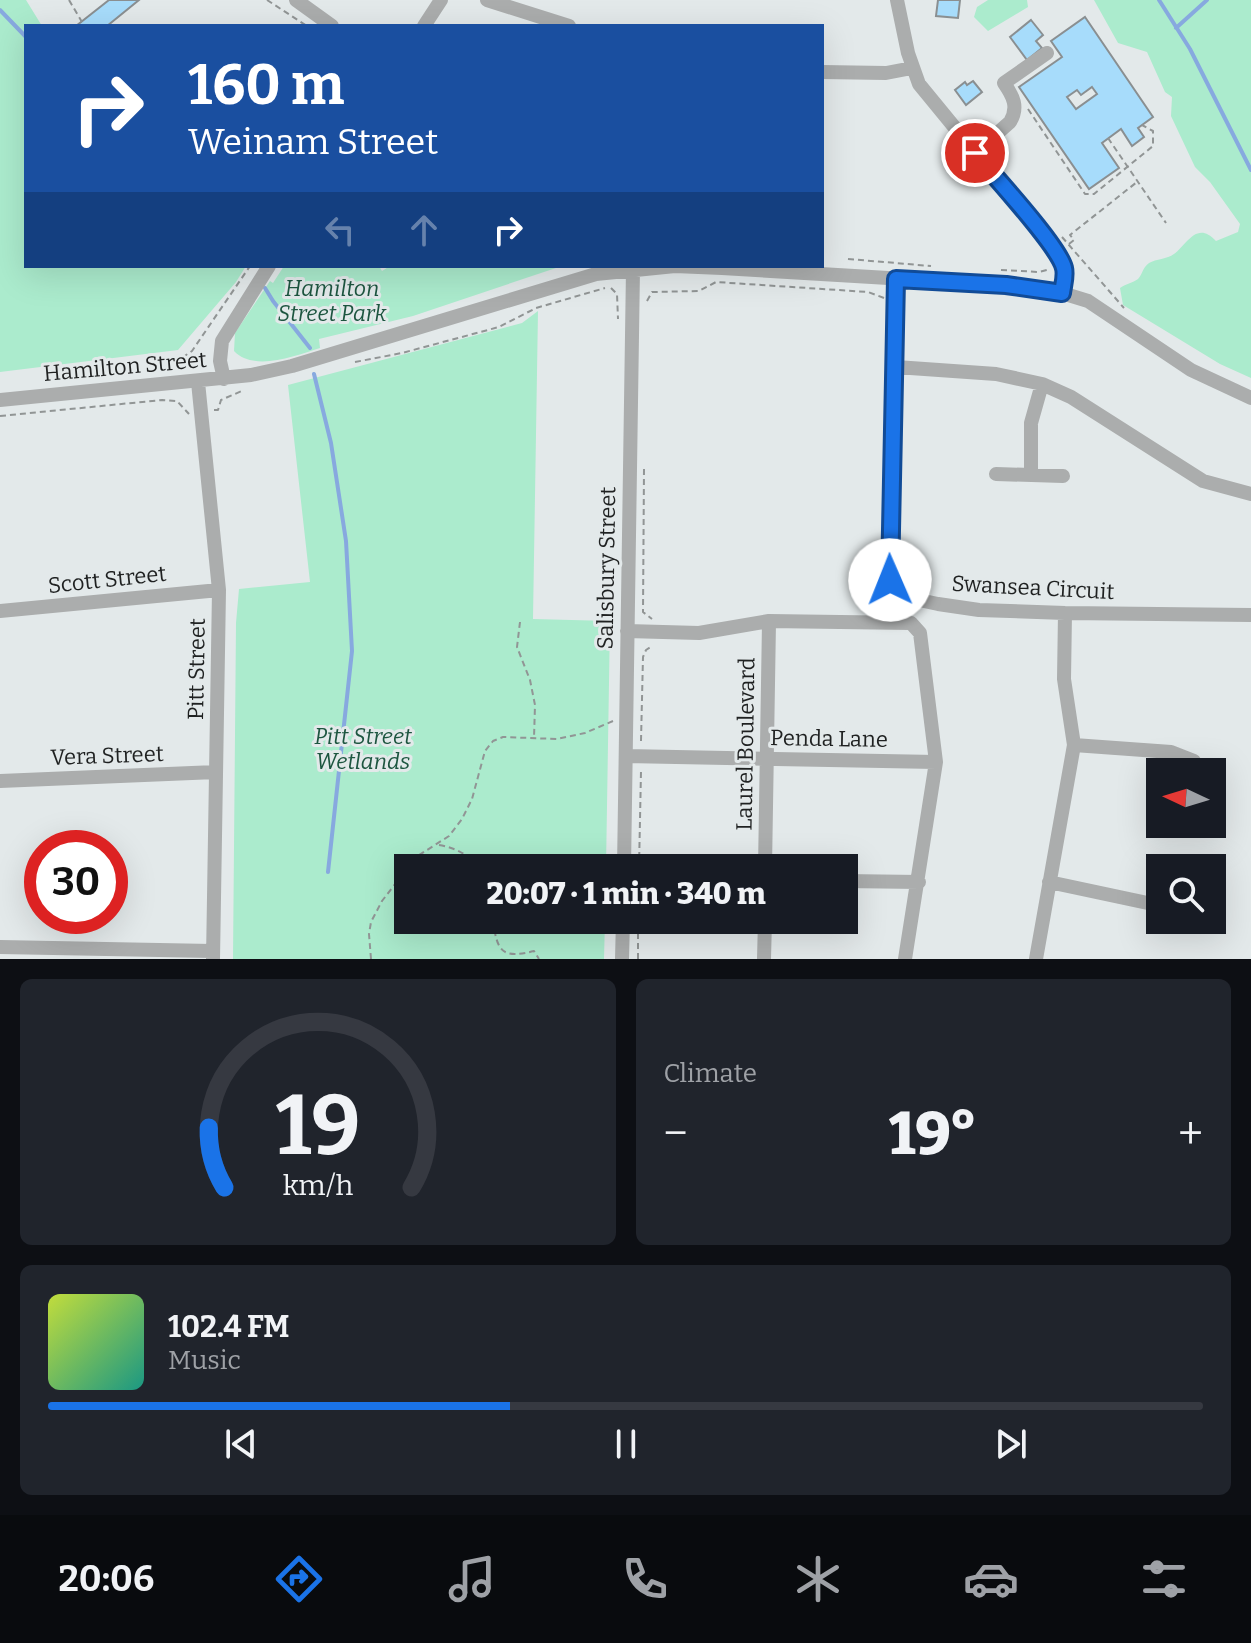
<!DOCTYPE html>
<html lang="en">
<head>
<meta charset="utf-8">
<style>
  :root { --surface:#171b24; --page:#20242c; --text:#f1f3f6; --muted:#9ea1a6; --line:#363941; --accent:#1a73e8 }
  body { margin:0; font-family:Bitter,serif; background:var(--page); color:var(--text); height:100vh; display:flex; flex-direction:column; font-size:30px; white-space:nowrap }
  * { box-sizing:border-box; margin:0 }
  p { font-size:26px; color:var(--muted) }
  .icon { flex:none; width:44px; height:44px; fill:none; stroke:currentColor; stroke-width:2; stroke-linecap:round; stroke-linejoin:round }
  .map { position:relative; height:959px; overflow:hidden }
  .side { display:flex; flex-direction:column; gap:20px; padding:20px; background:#0d0f14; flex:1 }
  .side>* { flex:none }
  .top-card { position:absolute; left:24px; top:24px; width:800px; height:244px; border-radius:0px; box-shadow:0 8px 32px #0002; background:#1a4fa0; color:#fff; overflow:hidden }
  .needle { width:52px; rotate:274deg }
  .fabs { position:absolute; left:1146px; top:758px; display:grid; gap:16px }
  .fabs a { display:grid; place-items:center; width:80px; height:80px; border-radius:0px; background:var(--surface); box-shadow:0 8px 32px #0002; font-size:40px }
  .speed { position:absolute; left:24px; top:830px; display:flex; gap:16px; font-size:40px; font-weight:700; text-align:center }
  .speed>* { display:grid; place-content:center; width:104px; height:104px; border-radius:50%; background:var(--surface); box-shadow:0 8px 32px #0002; line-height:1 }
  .speed .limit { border:12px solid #d22; background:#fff; color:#111 }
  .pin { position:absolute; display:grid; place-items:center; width:68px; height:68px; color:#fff; margin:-34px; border:4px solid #fff; border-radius:50%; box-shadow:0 2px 8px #0007 }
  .me { position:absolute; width:88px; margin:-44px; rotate:359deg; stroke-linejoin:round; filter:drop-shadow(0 0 6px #0008) }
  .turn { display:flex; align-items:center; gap:28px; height:168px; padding:0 32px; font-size:36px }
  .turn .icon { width:104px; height:104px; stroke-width:2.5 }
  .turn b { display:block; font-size:56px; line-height:68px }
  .lanes { display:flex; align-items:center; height:76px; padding:0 32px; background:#0003; justify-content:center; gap:40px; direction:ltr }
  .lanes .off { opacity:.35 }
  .big { font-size:60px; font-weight:800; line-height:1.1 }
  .side .widget { flex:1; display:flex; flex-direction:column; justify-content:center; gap:12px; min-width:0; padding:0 28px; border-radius:12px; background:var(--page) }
  .side .dial { align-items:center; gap:0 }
  .dial svg { height:208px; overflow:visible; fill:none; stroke:var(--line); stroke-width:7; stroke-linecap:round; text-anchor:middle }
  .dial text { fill:var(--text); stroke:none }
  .song { display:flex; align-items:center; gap:24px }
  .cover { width:96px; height:96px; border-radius:12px; background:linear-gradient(135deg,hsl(70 70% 55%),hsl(170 70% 35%)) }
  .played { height:8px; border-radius:4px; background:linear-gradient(90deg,var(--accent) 40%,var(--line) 40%) }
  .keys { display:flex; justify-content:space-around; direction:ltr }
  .heat { display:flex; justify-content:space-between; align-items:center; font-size:44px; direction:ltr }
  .side .tiles { flex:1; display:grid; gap:20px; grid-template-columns:1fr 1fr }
  .widget:last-child { grid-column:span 2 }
  .trip { position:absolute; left:394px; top:854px; width:464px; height:80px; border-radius:0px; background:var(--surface); box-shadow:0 8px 32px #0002; font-weight:800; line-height:80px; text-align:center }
  .dock { display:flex; height:128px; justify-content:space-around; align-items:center; background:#090b0e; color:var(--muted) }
  .dock .icon { width:56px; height:56px }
  .dock .current { color:var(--accent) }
  .dock b { font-size:36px; color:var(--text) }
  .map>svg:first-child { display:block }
  .green { fill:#abebcd }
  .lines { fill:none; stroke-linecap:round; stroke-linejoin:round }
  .stream { stroke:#87a9df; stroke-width:4 }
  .building { fill:#a7dcfb; stroke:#8a8f91; stroke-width:2; fill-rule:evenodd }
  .path { stroke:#919595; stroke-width:2; stroke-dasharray:6 4; stroke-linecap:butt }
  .minor { stroke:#abadad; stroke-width:14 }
  .route-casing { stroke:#114b97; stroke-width:20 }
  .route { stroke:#1a73e8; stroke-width:14 }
  .labels { text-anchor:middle; stroke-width:6; stroke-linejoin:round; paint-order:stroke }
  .park-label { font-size:22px; font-style:italic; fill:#1d5640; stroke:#e3e9ea }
  .street-label { font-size:22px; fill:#1f2121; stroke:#e3e9ea }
</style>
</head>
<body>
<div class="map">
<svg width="1251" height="959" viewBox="0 0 1251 959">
  <rect width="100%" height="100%" fill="#e3e9ea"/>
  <!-- green -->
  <path class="green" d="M0,0H26L42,26H26V266H246L236,282L178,350L0,372Z
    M988,0H1027L1028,7L988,31L974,17L977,7Z
    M1094,0H1251V378L1220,364L1123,305L1120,288C1125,284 1133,283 1138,279C1143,274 1142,268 1149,263C1156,259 1167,259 1174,254C1187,244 1197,220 1216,241L1238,232L1240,224L1210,182L1195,167L1171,116L1172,97L1165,92L1147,52L1118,43Z
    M284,266H379L382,271L390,266L559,267L413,316L319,339L320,348C295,356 254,372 234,351L235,333L270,281L273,283Z
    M538,311L533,619L610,621L606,868H408V920H605L604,959H233L236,623L239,589L310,582L288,385L522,323Z"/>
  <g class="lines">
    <!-- stream -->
    <path class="stream" d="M1159,0L1190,49L1251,170
      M0,10L26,37
      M1176,28L1207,0
      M265,288L273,301L310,348
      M314,374L331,443L346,541L352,651L328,872"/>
  </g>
  <!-- building -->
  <path class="building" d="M109,0H139L107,26H76Z
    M938,0H960L958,18L936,16Z
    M1085,17L1153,117L1138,128L1144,137L1132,146L1121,129L1102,143L1119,168L1089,189L1019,87L1062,57L1051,41ZM1092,87L1097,94L1076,109L1067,97L1077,90L1081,95Z
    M1031,20L1043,35L1036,41L1042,48L1027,60L1010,37Z
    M973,81L982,92L966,105L955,90L965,82L967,85Z"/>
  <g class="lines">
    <!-- path -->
    <path class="path" d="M69,0L82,22
      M267,0L307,26
      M1028,109L1085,194H1094L1153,146V131L1142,125
      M1108,138L1166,223
      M1062,237L1124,308
      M1069,244L1074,240L1070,235L1137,182
      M848,259L931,266
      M1001,270L1039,272L1047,270
      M611,288L617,294L618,319
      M647,301L652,292L699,291L716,282L868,292L884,298
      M355,362L402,353L499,327L536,308L605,288
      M169,371L170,366L192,351L250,266
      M214,410H218L221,400L244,390
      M0,416L162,400L177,401L189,414
      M644,469L643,612L652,619
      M520,622L517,647L530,680L535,705L534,738
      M641,741L643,657L646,650L652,646
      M439,845C456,848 468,854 478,868
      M639,868L641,771
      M493,920C497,952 502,959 534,951L539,959
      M371,959L369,934L371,922L382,901L416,857L449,836L462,819L472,799L485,751L493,741L503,737L557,739L585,733L613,721
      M638,959V920"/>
    <!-- minor -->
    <path class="minor" d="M296,0L332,26
      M487,0L569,26
      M897,0L908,53L919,84L1047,240L1065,271L1062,293
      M424,26L441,0
      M822,72L886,73L912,68
      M975,153L1010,122C1019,107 1013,96 1004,83L1047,53
      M896,279V367L889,564L890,580L896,591L905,597L938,604L979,610L1065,613L1251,615
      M896,367L996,374L1042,384L1071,397L1203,481L1251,494
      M224,379L220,361L222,341L269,266
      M198,382L219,590L213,959
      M0,400L251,375L292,366L596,274L675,266L722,268L1006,285L1062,293L1088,301L1191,370L1251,398
      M996,474L1063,476
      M1031,475V423L1042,384
      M0,611L219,590
      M627,631L699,633L769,621L911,623L920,633L936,762L905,959
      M1074,745L1171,752L1194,761
      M626,756L936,762
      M0,781L216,772
      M624,868L633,269
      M765,868L769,622
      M844,881L919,882
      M1049,882L1157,905
      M0,947L212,951
      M622,959L623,920
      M764,959L765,920
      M1036,959L1074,745L1064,679L1065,613"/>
  </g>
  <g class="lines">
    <!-- route casing -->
    <g class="route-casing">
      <path id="route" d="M890,580L896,279L1006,285L1062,293C1063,285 1066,276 1064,268C1059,246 993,175 975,153"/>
    </g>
    <!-- route -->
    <use href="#route" class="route"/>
  </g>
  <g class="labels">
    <!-- park labels -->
    <g class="park-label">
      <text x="332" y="296">Hamilton<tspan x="332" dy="25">Street Park</tspan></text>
      <text x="363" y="744">Pitt Street<tspan x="363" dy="25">Wetlands</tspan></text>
    </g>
    <!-- street labels -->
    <g class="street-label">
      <text transform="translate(125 366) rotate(-5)" y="8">Hamilton Street</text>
      <text transform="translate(606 568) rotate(-89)" y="8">Salisbury Street</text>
      <text transform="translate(107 579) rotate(-6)" y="8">Scott Street</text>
      <text transform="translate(1033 587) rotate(3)" y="8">Swansea Circuit</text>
      <text transform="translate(196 669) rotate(-89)" y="8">Pitt Street</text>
      <text transform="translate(829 738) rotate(1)" y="8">Penda Lane</text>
      <text transform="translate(745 744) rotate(-89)" y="8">Laurel Boulevard</text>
      <text transform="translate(107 755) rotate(-2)" y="8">Vera Street</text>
    </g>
  </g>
</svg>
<div class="fabs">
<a><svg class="needle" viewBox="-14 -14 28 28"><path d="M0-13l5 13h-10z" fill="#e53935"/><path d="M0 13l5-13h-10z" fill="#9ea1a6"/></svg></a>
<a><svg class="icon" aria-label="search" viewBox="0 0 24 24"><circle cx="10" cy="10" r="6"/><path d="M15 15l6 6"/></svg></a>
</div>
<div class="speed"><div class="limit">30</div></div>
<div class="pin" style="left:975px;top:153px;background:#d93025"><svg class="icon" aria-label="arrive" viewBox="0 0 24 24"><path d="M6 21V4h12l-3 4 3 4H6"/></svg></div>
<svg class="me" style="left:890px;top:580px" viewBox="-20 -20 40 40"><circle r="19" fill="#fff"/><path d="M0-13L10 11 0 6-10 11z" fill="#1a73e8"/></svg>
<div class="trip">20:07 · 1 min · 340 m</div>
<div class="top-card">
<div class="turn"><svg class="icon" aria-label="right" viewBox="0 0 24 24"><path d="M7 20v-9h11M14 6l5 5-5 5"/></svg><div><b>160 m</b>Weinam Street</div></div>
<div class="lanes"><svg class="icon off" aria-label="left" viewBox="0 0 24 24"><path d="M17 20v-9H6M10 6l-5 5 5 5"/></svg><svg class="icon off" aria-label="ahead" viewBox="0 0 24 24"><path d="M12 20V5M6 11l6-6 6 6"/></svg><svg class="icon" aria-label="right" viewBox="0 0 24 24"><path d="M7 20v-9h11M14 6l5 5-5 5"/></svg></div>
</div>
</div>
<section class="side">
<div class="tiles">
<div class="widget dial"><svg viewBox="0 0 100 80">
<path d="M14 69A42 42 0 1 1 86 69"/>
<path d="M14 69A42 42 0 0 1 8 46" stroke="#1a73e8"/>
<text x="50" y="56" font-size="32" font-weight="700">19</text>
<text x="50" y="72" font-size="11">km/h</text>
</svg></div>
<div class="widget"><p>Climate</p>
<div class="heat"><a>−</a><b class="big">19°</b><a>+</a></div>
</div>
<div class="widget">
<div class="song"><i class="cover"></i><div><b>102.4 FM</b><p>Music</p></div></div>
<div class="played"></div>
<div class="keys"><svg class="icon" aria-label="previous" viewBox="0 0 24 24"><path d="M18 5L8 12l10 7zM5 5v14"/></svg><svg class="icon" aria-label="pause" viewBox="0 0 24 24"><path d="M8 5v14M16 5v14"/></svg><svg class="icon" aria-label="next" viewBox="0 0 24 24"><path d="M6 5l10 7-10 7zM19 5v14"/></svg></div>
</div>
</div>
</section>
<nav class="dock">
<b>20:06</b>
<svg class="icon current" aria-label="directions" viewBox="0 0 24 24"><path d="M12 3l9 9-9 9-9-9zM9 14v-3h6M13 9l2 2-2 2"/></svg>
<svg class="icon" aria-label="music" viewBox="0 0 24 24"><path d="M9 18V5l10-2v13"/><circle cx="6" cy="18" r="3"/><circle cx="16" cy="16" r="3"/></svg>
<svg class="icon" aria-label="phone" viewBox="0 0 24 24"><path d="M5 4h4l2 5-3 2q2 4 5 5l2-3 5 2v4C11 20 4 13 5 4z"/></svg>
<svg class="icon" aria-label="climate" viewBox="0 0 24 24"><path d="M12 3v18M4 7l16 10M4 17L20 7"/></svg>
<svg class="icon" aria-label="car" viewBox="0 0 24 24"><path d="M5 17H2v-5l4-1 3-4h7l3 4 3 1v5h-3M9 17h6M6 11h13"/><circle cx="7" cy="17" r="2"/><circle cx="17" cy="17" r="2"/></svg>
<svg class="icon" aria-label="filters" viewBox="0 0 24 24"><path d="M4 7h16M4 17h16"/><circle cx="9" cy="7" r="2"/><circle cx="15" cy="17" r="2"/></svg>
</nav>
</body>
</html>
